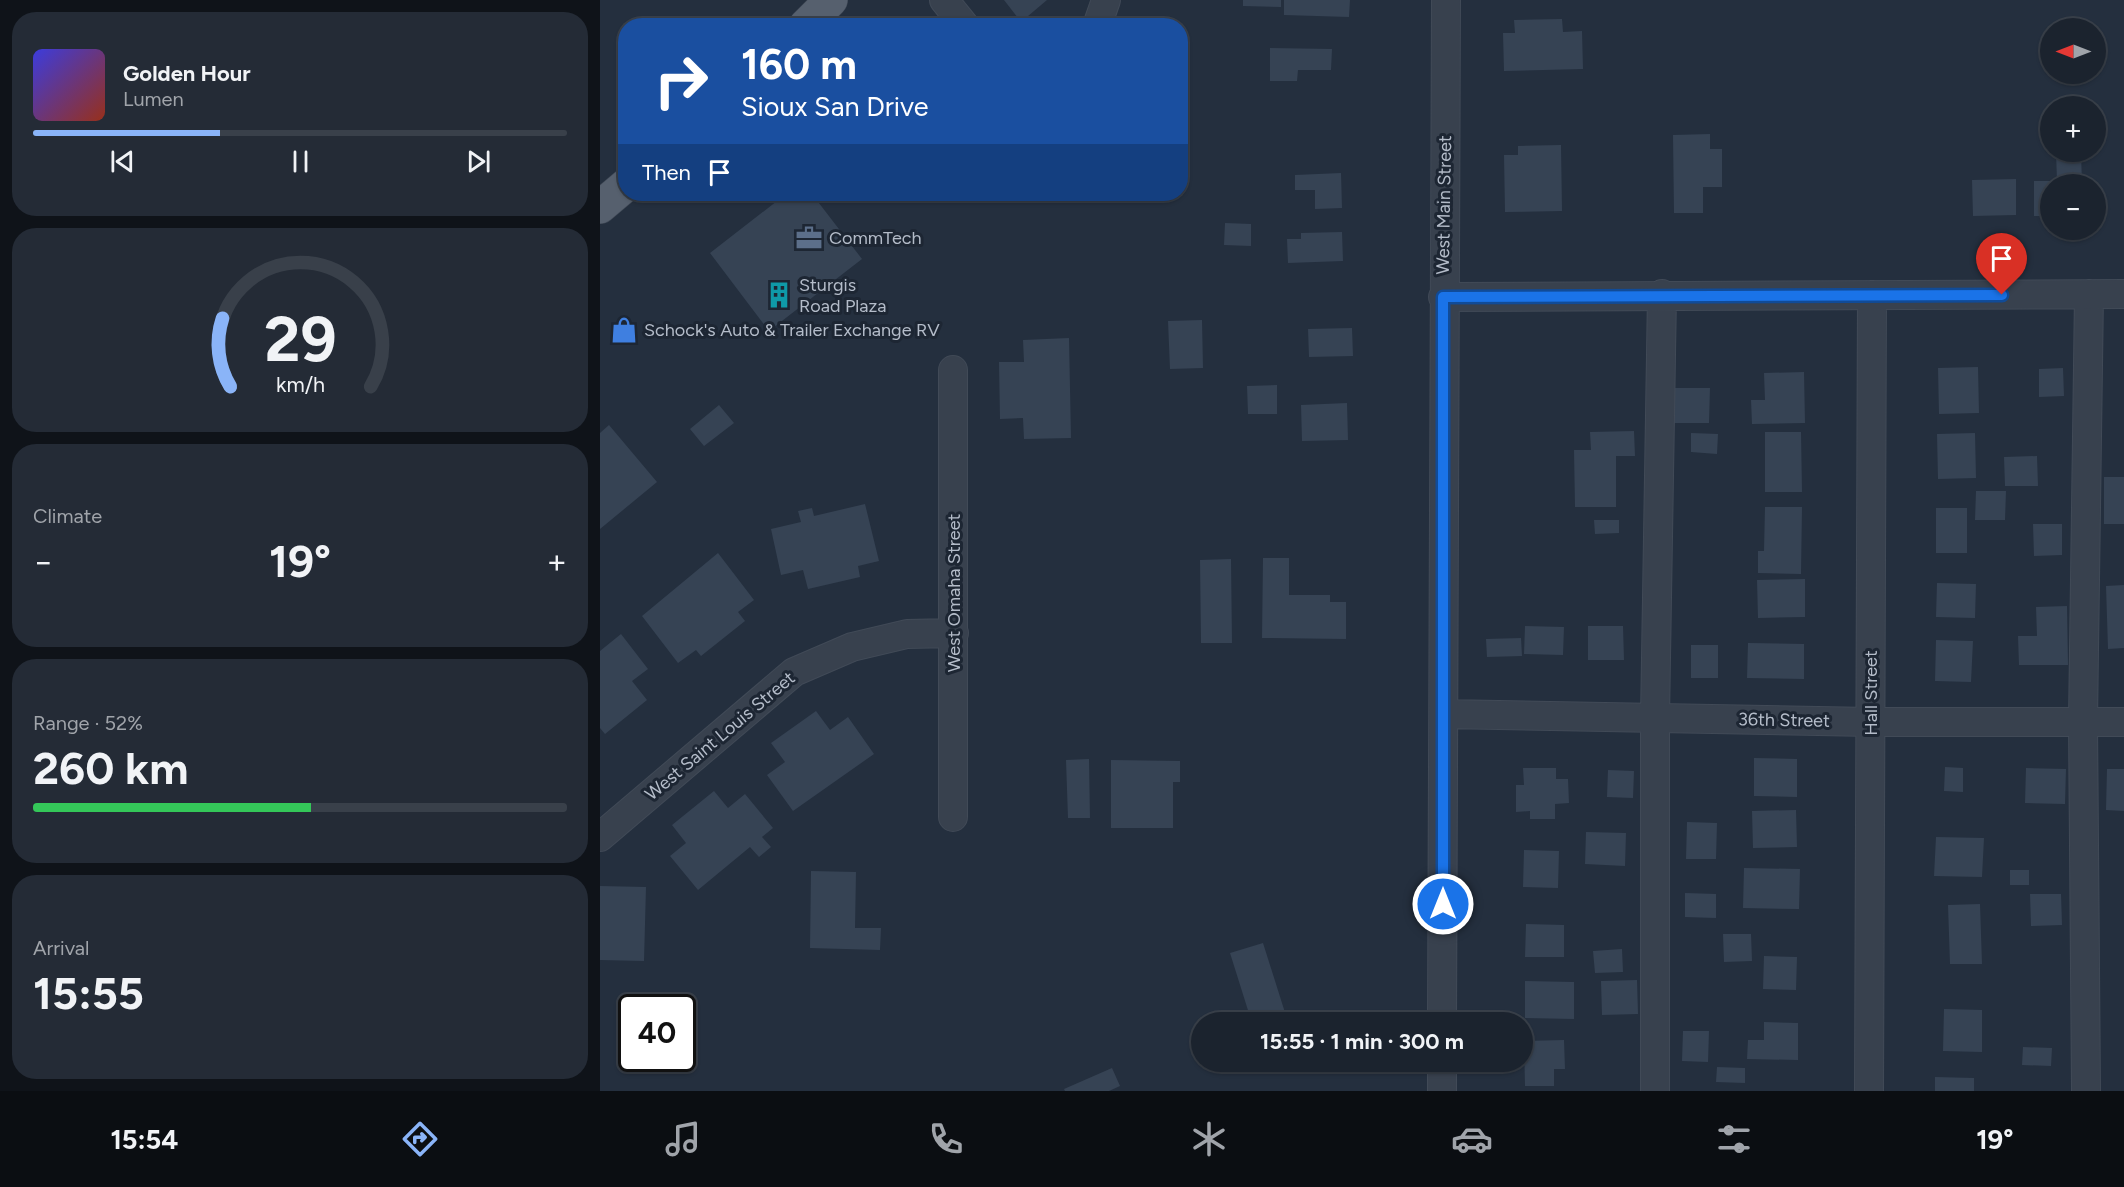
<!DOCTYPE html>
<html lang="en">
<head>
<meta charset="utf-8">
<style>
  :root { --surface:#1b232e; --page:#242b36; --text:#f1f3f6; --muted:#a0a4aa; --line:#39404a; --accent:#8ab4f8 }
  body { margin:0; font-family:Figtree,sans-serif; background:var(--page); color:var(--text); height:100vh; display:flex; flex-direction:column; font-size:22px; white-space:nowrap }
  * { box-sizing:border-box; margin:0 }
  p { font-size:20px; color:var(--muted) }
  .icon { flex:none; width:33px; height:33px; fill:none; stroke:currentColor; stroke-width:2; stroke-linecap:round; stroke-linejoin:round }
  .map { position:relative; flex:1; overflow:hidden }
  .details { display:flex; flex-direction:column; gap:12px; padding:12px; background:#0f1319; width:600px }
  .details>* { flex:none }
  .top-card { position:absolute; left:18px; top:18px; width:570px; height:183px; border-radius:24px; box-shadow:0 2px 4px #0004,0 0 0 2px var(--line); background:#1a4fa0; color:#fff; overflow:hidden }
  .needle { width:39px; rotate:270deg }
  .buttons { position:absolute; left:1440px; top:18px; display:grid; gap:12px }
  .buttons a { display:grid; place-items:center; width:66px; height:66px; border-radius:50%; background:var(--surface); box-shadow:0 2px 4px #0004,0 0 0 2px var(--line); font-size:30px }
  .speed { position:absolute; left:18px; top:994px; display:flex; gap:12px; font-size:30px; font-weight:700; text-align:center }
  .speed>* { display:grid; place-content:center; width:78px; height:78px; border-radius:50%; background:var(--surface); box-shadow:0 2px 4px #0004,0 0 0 2px var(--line); line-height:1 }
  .speed .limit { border:3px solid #111; border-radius:9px; background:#fff; color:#111 }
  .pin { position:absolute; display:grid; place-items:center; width:51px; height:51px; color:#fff; margin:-62px -26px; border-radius:50% 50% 50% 0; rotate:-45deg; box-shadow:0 0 6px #0007 }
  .pin .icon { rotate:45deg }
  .me { position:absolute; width:66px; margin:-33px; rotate:0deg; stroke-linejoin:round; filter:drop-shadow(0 0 4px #0008) }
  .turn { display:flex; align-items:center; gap:21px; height:126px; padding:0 24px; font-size:27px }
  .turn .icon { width:78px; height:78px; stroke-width:2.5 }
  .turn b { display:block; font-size:42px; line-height:51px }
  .then { display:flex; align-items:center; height:57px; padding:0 24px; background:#0003; gap:12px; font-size:22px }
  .big { font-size:45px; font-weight:700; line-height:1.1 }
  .details .card { flex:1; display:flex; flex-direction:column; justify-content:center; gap:9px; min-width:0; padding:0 21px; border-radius:24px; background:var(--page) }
  .details .dial { align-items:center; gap:0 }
  .dial svg { height:156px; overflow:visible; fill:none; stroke:var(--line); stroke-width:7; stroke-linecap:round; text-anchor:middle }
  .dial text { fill:var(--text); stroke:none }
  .song { display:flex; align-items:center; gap:18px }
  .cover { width:72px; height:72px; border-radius:9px; background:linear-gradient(135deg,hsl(240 70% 55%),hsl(10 70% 35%)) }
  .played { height:6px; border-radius:3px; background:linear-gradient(90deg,var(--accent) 35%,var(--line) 35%) }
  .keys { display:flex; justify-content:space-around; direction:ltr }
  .heat { display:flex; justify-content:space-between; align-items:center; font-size:33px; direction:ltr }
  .charge { height:9px; border-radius:4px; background:linear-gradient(90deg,#34c759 52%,var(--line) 0) }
  .trip { position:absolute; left:591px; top:1012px; width:342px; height:60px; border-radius:30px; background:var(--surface); box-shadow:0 2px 4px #0004,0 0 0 2px var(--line); font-weight:700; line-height:60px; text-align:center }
  .menu { display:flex; height:96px; justify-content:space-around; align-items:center; background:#0b0e12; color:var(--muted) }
  .menu .icon { width:42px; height:42px }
  .menu .on { color:var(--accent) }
  .menu b { font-size:27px; color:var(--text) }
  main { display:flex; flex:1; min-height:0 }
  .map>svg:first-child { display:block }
  .building { fill:#364354 }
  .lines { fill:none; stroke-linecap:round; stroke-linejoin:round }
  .minor-casing { stroke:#414a57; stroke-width:30 }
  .major-casing { stroke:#414a57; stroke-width:34 }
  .minor { stroke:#38414e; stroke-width:28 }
  .major { stroke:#56606e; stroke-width:33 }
  .route-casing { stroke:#114b97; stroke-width:15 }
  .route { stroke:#1a73e8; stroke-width:10 }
  .labels { text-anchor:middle; stroke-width:6; stroke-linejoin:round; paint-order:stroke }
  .street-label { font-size:18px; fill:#b4bcc9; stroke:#1d2633 }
  .poi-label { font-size:18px; fill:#b4bcc9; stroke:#1d2633; text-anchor:start }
</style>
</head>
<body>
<main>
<section class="details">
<div class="card">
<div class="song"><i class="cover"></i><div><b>Golden Hour</b><p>Lumen</p></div></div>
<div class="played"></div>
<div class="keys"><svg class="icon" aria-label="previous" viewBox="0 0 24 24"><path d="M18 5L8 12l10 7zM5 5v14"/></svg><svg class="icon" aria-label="pause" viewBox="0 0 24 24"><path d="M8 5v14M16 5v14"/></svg><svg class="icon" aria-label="next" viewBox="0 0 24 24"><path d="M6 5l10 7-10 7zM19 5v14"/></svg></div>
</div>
<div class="card dial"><svg viewBox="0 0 100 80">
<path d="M14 69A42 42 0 1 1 86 69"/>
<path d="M14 69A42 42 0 0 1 10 34" stroke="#8ab4f8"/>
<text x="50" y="56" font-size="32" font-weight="700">29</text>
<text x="50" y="72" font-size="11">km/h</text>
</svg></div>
<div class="card"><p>Climate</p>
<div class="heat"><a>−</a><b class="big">19°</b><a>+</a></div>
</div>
<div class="card"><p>Range · 52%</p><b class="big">260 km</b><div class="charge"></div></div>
<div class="card"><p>Arrival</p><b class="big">15:55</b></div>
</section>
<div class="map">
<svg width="1524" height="1091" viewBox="0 0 1524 1091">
  <rect width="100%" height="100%" fill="#242f3e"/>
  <!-- building -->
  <path class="building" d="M404,0H447L421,22Z
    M643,0H681V7L643,6Z
    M684,0H750L749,17L684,15Z
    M962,19L963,32L982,31L983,69L904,71L903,33H915L914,20Z
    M670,48L732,49L731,70H698L697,81H670Z
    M1110,134V149H1122V187H1103V213H1074L1073,135Z
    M961,145L962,211L905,212L904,155H918V146Z
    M1456,152H1481L1482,184H1450V216H1434V181H1457Z
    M741,173L742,208L715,209V190H695V175Z
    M1416,179V215L1373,216L1372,180Z
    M186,194H212L262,259L169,331L110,253Z
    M625,223L651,224V246L624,245Z
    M742,232L743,261L688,263L687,239H701V233Z
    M25,319L35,330L22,342L12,331Z
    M602,320L603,368L570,369L568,321Z
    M752,328L753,356L709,357L708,329Z
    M469,338L471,438L424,439L423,418L400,419L399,362H424L423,340Z
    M1378,367L1379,413L1339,414L1338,368Z
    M1463,368L1464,396L1439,397V369Z
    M1204,372L1205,423L1152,424L1151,400H1165L1164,373Z
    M677,385V414H648L647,386Z
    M1073,388H1110L1109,423H1072Z
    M747,403L748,440L702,441L701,405Z
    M119,405L134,423L104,446L90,429Z
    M9,425L57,482L0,529V433Z
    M1034,431L1035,456H1016V507H975L974,450H991L990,432Z
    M1165,432H1201L1202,492H1165Z
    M1091,433L1118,434L1117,454L1091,452Z
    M1375,433L1376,478L1338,479L1337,434Z
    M1437,456L1438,486H1405L1404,457Z
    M1504,477H1524V524H1504Z
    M1376,491H1406L1405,520H1375Z
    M265,504L279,561L258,566L260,577L208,589L203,570L181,575L171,529L201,522L198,511L212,508L214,516Z
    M1165,507H1202L1201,574L1158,573V551H1164Z
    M1336,508H1367V553H1336Z
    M994,520H1019V533L995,534Z
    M1433,524H1462V555L1434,556Z
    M118,553L154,600L138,612L145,621L101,656L96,650L78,663L42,616Z
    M663,558H689V595H730V602H746V639L662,638Z
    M631,559L632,643H601L600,560Z
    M1205,579V617L1158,618L1157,580Z
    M1337,583L1376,584L1375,618L1336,617Z
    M1524,585V648L1508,649L1506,586Z
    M1467,606L1468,665H1419L1418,636H1437L1436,607Z
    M925,626L964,627L963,655L924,654Z
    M988,626H1023L1024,660H988Z
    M21,634L48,669L32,681L47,700L5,734L0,728V651Z
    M921,638L922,656L887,657L886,639Z
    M1336,640L1373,641L1371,682L1335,681Z
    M1148,643L1204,644V679L1147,678Z
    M1091,645H1118V678H1091Z
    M216,711L230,730L248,717L274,754L193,811L167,775L185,762L171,743Z
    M1154,758L1197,759V797L1154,796Z
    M489,759L490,818H468L466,760Z
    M511,760L580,761V782H573V828H511Z
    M1345,767L1363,768V792L1344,791Z
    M923,768H956V779H968L969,803L955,804V819H930V811L916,812V785H924Z
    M1426,768L1466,769L1465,804L1425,803Z
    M1507,769H1524V811L1506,810Z
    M1008,770L1034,771L1033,798L1007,797Z
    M114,791L128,808L145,794L173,828L162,837L171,847L159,857L150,847L98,890L70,856L86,843L72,825Z
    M1196,810L1197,847L1153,848L1152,811Z
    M1087,822L1117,823L1116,859H1086Z
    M986,832L1026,833L1025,866L985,864Z
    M1336,837L1384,838L1382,877L1334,876Z
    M924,850L959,851L958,888L923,887Z
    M1144,868L1200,869L1199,909L1143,908Z
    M1410,870H1429V885H1410Z
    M211,871L256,872L255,928H281L280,950L210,948Z
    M0,886L46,887L44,961L0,960Z
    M1085,893L1116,894V918L1085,917Z
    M1430,894H1461L1462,925L1431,926Z
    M1380,904L1382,964H1350L1348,905Z
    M926,924L964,925V957H925Z
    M1123,934H1151L1152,961L1124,962Z
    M663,943L688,1022L685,1023H652L630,953Z
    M1022,949L1023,972L995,973L993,951Z
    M1164,956L1197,957L1196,990L1163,989Z
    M1037,980L1038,1014L1002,1015L1001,981Z
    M925,981L974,982V1019L925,1018Z
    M1344,1009L1382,1010V1052L1343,1051Z
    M1164,1022L1198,1023V1060L1147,1059L1148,1040H1164Z
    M1083,1031H1109L1108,1062L1082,1061Z
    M964,1040L965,1069H954V1086H925L924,1041Z
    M1423,1047L1452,1048L1451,1066L1422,1065Z
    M1117,1067L1145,1068V1083L1116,1082Z
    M512,1068L520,1086L509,1091H465L464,1089Z
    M1335,1077L1374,1078V1091H1335Z"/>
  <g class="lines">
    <!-- minor casing -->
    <g class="minor-casing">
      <path id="minor" d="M344,0L365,26
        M497,26L506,0
        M843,297L1524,294
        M353,370V817
        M844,714L1271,722H1524
        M0,837L194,672L252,647L307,634L354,633
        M842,1023L846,0
        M842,1091V1062
        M1055,1091V719L1062,294
        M1269,1091L1272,295
        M1486,1091L1483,722L1489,294"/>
    </g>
    <!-- major casing -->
    <g class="major-casing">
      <path id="major" d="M205,26L231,0
        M0,207L26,185"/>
    </g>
    <!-- minor -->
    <use href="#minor" class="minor"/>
    <!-- major -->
    <use href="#major" class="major"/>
  </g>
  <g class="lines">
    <!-- route casing -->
    <g class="route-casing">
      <path id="route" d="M843,904V297L1402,295"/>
    </g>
    <!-- route -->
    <use href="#route" class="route"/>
  </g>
  <!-- icons -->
  <defs>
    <g id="office-bare" transform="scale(2.07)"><path d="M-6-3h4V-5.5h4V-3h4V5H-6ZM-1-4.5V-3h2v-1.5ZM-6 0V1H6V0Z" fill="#5c6f8a" stroke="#1d2633" stroke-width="2.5" paint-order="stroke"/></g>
    <g id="building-bare" transform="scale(2.07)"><path d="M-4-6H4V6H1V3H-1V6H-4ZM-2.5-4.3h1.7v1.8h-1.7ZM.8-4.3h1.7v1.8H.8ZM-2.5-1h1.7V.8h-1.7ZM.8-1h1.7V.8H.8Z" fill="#0f9aa8" stroke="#1d2633" stroke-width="2.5" paint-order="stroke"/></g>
    <g id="shop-bare" transform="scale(2.07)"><path d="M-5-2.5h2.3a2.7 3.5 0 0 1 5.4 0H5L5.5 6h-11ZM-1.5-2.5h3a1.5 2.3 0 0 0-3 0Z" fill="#3f7fe0" stroke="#1d2633" stroke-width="2.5" paint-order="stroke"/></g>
  </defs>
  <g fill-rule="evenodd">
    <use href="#office-bare" x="209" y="238"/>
    <use href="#building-bare" x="179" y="295"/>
    <use href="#shop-bare" x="24" y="330"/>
  </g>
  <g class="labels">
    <!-- street labels -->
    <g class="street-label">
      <text transform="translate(844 205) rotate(-89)" y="6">West Main Street</text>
      <text transform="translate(354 593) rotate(-90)" y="6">West Omaha Street</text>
      <text transform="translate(1271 693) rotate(-90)" y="6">Hall Street</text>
      <text transform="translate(1184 720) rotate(1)" y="6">36th Street</text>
      <text transform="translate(120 736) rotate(-40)" y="6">West Saint Louis Street</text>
    </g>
    <!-- poi labels -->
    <g class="poi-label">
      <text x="229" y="244">CommTech</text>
      <text x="199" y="291">Sturgis<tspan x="199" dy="21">Road Plaza</tspan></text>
      <text x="44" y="336">Schock's Auto &amp; Trailer Exchange RV</text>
    </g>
  </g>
</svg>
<div class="buttons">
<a><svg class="needle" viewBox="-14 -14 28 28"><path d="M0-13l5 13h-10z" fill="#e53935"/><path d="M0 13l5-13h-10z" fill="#a0a4aa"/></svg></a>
<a>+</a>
<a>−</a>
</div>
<div class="speed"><div class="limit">40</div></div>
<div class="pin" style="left:1402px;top:295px;background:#d93025"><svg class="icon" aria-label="arrive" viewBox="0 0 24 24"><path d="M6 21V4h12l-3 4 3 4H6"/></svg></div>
<svg class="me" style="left:843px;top:904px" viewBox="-20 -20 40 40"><circle r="17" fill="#1a73e8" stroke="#fff" stroke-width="3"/><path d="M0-11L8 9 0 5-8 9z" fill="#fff"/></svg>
<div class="trip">15:55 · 1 min · 300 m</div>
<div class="top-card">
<div class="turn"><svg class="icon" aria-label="right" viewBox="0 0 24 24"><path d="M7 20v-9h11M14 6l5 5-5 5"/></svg><div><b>160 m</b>Sioux San Drive</div></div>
<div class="then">Then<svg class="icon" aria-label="arrive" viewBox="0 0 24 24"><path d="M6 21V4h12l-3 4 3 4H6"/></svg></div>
</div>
</div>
</main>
<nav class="menu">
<b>15:54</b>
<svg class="icon on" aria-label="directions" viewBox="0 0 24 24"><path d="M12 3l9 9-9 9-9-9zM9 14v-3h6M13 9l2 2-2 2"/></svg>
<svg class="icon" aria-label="music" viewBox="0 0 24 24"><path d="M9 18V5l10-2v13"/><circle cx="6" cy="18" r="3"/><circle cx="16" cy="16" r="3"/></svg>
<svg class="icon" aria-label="phone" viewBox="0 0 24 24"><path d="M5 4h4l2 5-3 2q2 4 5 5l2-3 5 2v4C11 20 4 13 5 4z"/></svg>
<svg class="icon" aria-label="climate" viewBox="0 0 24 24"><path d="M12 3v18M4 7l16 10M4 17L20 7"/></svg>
<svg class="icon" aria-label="car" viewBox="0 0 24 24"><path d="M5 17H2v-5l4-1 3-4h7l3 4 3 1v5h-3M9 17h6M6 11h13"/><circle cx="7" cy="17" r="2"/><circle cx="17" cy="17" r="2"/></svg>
<svg class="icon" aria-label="filters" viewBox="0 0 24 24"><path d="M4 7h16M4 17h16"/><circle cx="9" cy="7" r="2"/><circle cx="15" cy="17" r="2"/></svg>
<b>19°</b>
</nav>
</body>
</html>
